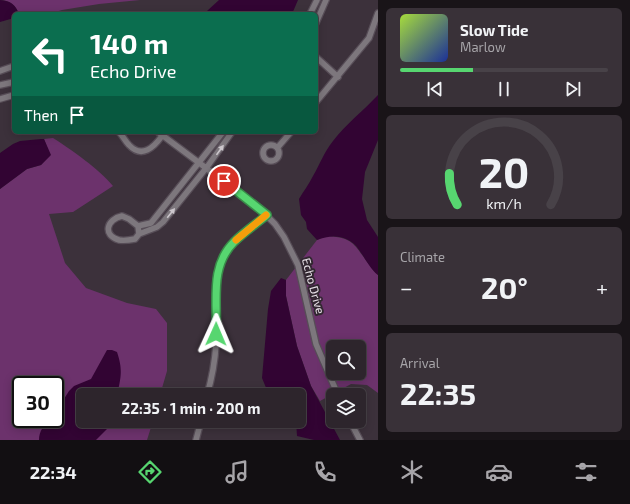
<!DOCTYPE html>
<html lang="en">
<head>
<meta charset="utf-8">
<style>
  :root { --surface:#2d252c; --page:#393138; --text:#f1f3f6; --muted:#a7a5a9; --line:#484248; --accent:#57d670 }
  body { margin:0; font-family:"Exo 2",sans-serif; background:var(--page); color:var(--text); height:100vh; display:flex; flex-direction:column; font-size:15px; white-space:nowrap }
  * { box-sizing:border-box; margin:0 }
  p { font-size:13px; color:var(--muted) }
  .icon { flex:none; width:22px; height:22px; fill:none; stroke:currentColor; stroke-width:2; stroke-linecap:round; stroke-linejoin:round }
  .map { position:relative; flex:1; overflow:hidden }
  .side { display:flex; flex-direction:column; gap:8px; padding:8px; background:#191418; width:252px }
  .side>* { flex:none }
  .hud { position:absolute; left:12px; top:12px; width:306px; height:122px; border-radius:6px; box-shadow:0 2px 10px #0003,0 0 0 1px var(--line); background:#0b6e4f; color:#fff; overflow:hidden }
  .fabs { position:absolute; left:326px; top:340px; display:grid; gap:8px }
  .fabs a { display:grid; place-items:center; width:40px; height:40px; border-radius:6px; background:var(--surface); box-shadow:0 2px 10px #0003,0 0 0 1px var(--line); font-size:20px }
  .speed { position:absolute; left:12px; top:376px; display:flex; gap:8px; font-size:20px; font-weight:700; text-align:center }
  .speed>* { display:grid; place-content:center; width:52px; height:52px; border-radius:50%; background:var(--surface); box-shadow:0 2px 10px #0003,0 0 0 1px var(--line); line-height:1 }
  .speed .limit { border:2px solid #111; border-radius:6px; background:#fff; color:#111 }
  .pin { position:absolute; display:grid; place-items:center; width:34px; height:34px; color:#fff; margin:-17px; border:2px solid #fff; border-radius:50%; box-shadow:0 1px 4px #0007 }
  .me { position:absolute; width:44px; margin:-22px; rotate:1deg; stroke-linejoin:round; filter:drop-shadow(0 0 3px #0008) }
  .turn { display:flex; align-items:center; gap:14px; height:84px; padding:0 12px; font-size:18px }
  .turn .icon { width:52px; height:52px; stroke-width:2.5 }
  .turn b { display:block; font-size:28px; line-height:34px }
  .then { display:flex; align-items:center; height:38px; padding:0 12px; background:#0003; gap:8px; font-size:15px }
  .big { font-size:30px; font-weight:700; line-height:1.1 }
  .side .widget { flex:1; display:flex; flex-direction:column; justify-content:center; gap:6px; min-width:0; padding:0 14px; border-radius:6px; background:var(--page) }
  .side .dial { align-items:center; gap:0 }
  .dial svg { height:104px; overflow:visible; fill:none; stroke:var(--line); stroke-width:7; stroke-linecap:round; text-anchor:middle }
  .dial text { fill:var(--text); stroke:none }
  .song { display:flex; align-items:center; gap:12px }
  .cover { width:48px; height:48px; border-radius:6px; background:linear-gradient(135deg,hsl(80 70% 55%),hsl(230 70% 35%)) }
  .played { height:4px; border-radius:2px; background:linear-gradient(90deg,var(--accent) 35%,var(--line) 35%) }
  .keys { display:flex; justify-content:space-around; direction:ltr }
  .heat { display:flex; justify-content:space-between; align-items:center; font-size:22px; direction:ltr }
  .trip { position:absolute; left:76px; top:388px; width:230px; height:40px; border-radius:6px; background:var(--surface); box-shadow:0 2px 10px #0003,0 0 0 1px var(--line); font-weight:700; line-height:40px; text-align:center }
  .tabs { display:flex; height:64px; justify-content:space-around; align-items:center; background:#120f12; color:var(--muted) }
  .tabs .icon { width:28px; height:28px }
  .tabs .current { color:var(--accent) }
  .tabs b { font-size:18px; color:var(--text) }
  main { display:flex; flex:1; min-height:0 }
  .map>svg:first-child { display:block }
  .green { fill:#6c326c; fill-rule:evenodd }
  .water { fill:#320433 }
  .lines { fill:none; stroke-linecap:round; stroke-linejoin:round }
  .minor-casing { stroke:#574d57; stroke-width:8 }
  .minor { stroke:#7d777d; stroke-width:5.5 }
  .oneway { fill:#ccc6cc }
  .route-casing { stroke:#398b49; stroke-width:10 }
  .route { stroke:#57d670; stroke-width:7 }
  .slow { stroke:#f59e0b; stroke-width:7 }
  .labels { text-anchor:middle; stroke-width:4; stroke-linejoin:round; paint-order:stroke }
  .street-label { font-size:12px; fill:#e7e0e7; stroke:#322731 }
</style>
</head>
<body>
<main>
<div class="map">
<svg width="378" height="440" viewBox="0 0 378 440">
  <rect width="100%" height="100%" fill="#3c313b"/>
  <!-- green -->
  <path class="green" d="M2,0H140L99,4L62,10L49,14H19C15,5 12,2 2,0Z
    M53,138C72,150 99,169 113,186L73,212L49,214L65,263L86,288L127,303L156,309L167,323V371L160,395H83V421H153L147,440H0V189L27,169L41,165L50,155L44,139ZM21,385H55V419H21Z
    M327,236C353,238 353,243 368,263C371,267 374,272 378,275V393L367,385L351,384L320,401L311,386L297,346L286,296V280L317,240ZM333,347H359V373H333Z"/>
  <!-- water -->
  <path class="water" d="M0,0C11,1 15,4 19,14H14V18L0,22Z
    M219,0H298L292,14H207V11Z
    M378,95V140L365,172L362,199L367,220L378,237V275C370,269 365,258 359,250C349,235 332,234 317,240L307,229L306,222L301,215L299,199C303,192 309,184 313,176C320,164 324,152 333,141C346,124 364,110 378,95Z
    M41,139H44L51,155L41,165L27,169L0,189V153L13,144L20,141Z
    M281,278L286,280V296L297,346L311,386L340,440H314L297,436L296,421H299V395H269L262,378L268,309L271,291Z
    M107,350H112L117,352C123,370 121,377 117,395H83V421H114L113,423L96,440H39C39,431 44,425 50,419H55V413L69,391L74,386L91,379Z"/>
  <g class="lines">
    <!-- minor casing -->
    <g class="minor-casing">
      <path id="minor" d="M310,14L317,0
        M316,23L326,0
        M316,57L338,77
        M0,71L14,66
        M0,85L14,82
        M0,99L14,95
        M316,102L369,38L378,13
        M119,132C123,136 125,141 129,145C142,159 154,147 162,136
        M158,132L258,207L275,224L284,237L298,265L316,344L338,395
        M263 153a8 8 0 1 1 16 0a8 8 0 1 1-16 0Z
        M278,147L291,132
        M122,216L129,219L138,226L139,234L135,239C130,240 124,241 119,240C102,235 107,219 122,216Z
        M138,226L151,223L223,132
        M139,234L157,227L163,222L207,167L232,132
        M207,395C212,378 215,361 216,344C218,314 209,275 228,249C238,235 254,225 267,215
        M350,421L360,440
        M196,440L201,421"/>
    </g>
    <!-- minor -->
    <use href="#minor" class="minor"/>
  </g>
  <!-- one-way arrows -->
  <defs><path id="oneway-solid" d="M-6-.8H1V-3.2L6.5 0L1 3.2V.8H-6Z"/></defs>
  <g class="oneway">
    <use href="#oneway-solid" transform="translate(220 150) rotate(-54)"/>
    <use href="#oneway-solid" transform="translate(171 213) rotate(-51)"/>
  </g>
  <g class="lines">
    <!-- route casing -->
    <g class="route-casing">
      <path id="route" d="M216,334C218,302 209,267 234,242C244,232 256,224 267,215L224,181"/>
    </g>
    <!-- route -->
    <use href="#route" class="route"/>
    <!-- slow -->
    <path class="slow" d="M236,240L266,215"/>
  </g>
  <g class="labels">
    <!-- street labels -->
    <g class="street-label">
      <text transform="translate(313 286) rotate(75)" y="4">Echo Drive</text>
    </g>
  </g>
</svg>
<div class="fabs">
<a><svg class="icon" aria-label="search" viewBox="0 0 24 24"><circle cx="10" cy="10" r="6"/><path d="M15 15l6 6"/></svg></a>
<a><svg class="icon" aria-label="layers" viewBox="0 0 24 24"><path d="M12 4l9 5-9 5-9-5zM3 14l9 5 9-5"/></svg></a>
</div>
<div class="speed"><div class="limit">30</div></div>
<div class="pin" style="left:224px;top:181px;background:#d93025"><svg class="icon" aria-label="arrive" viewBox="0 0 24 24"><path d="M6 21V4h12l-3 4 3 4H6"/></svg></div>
<svg class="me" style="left:216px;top:334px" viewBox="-20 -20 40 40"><path d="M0-17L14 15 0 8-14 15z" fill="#57d670" stroke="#fff" stroke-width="4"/></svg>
<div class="trip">22:35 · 1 min · 200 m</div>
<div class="hud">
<div class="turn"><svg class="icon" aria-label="left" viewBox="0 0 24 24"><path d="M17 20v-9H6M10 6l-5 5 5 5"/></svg><div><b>140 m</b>Echo Drive</div></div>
<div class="then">Then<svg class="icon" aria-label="arrive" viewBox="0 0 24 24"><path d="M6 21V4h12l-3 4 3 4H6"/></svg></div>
</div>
</div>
<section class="side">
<div class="widget">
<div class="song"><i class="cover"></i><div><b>Slow Tide</b><p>Marlow</p></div></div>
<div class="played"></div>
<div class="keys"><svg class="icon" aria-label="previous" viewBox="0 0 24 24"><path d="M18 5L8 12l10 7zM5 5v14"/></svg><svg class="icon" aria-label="pause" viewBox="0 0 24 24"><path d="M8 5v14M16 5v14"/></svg><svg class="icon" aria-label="next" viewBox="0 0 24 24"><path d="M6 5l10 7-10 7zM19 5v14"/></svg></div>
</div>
<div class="widget dial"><svg viewBox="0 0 100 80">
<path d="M14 69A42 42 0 1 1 86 69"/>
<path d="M14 69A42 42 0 0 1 8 45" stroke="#57d670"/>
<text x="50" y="56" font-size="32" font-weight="700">20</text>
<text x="50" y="72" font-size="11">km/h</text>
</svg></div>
<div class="widget"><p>Climate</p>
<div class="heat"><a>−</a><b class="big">20°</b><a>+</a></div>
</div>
<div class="widget"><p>Arrival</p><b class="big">22:35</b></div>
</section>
</main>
<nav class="tabs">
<b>22:34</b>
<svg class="icon current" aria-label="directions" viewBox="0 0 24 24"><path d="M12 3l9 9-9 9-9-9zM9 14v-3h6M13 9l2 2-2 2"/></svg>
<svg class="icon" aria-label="music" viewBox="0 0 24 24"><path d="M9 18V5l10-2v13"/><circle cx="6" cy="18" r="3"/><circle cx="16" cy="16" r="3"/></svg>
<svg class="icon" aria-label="phone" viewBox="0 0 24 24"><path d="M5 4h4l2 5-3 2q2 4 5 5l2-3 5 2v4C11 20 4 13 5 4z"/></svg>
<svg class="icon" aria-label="climate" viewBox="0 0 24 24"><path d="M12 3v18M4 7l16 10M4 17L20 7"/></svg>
<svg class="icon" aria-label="car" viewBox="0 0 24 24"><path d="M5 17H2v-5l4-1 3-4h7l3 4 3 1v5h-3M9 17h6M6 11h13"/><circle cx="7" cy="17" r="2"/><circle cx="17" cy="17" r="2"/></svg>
<svg class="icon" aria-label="filters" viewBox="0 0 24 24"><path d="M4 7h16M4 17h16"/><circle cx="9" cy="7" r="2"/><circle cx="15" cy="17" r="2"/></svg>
</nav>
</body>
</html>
